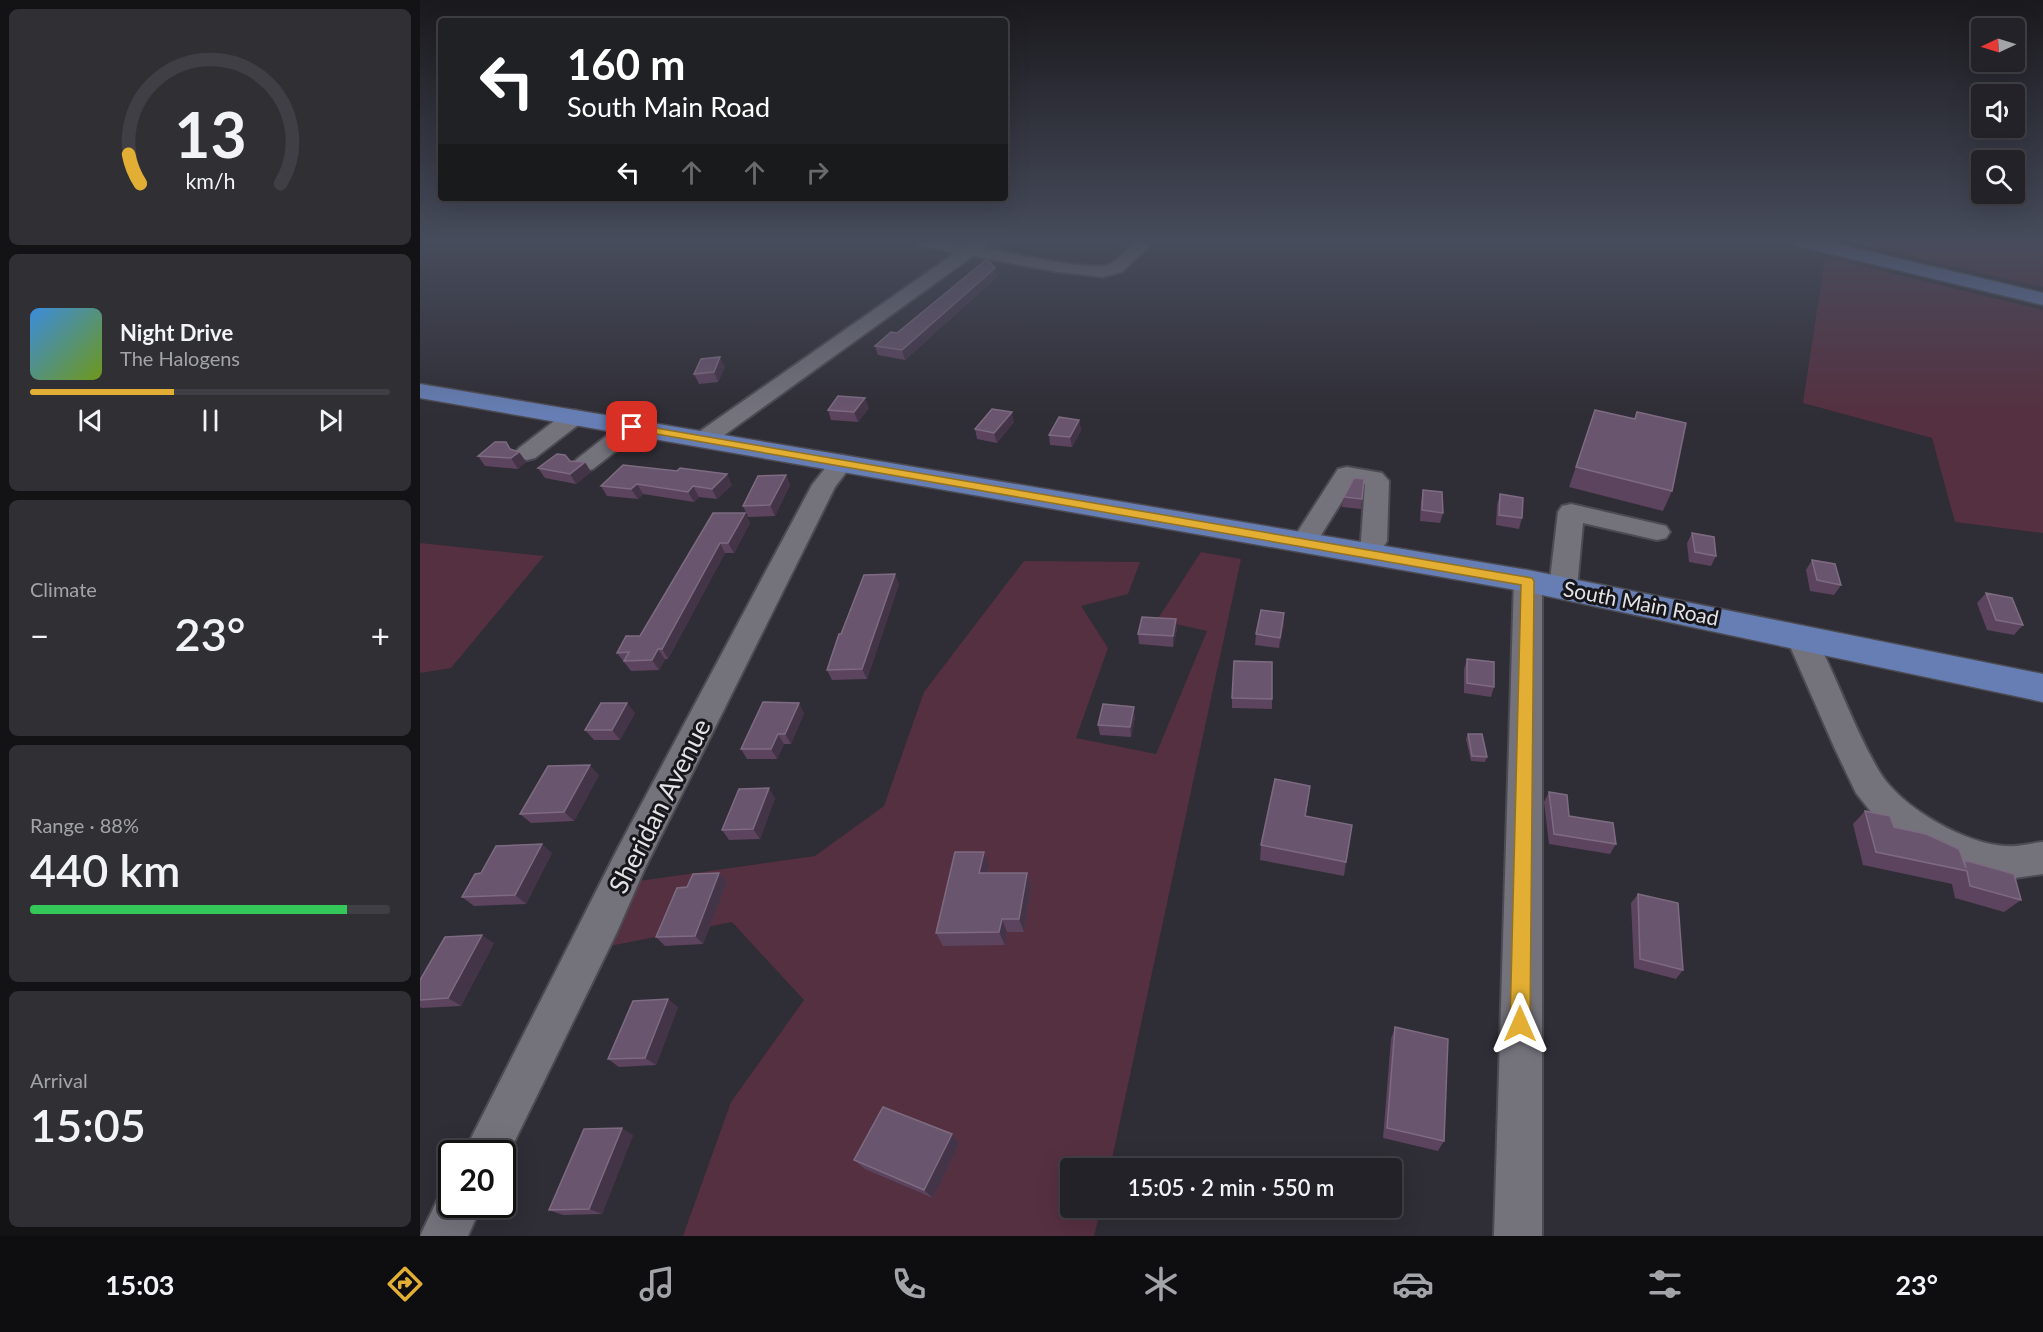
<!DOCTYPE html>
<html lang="en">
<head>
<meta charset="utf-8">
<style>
  :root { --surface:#232228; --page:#2f2f34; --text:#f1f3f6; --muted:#a3a4a8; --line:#403f45; --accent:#e2af34 }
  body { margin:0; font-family:Lato,sans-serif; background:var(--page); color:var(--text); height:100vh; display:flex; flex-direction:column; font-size:22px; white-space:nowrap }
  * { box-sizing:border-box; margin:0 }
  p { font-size:20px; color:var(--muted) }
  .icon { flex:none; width:33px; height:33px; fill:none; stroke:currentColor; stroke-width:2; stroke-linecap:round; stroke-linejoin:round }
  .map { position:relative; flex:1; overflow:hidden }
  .sheet { display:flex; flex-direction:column; gap:9px; padding:9px; background:#131316; width:420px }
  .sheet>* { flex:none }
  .top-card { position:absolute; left:18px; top:18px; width:570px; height:183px; border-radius:6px; box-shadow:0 6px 24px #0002,0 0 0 2px var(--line); background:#202124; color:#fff; overflow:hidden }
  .needle { width:39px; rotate:266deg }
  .tools { position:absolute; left:1551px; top:18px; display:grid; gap:12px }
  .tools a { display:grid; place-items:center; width:54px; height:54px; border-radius:6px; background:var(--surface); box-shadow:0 6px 24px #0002,0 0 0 2px var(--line); font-size:30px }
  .speed { position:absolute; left:18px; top:1140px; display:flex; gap:12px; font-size:30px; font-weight:700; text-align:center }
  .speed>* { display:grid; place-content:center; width:78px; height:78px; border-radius:50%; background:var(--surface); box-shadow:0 6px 24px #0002,0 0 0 2px var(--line); line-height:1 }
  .speed .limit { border:3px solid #111; border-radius:9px; background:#fff; color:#111 }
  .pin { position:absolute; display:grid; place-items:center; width:51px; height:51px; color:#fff; margin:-26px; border-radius:12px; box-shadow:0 3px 9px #0006 }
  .me { position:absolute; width:66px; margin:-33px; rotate:0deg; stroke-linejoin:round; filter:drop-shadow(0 0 4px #0008) }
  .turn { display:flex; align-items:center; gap:21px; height:126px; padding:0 30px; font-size:27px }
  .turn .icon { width:78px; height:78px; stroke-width:2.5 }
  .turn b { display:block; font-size:42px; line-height:51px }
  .lanes { display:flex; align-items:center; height:57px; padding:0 30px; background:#0003; justify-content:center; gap:30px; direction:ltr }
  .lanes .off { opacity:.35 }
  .big { font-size:45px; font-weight:600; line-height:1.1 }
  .sheet .widget { flex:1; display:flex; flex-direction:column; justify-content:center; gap:9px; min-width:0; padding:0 21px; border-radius:9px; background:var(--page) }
  .sheet .dial { align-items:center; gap:0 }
  .dial svg { height:156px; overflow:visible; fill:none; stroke:var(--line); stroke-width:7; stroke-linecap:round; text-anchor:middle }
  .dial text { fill:var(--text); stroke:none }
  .song { display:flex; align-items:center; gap:18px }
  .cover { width:72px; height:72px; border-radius:9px; background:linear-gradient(135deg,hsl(210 70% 55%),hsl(80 70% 35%)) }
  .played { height:6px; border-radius:3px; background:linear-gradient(90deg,var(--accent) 40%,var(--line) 40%) }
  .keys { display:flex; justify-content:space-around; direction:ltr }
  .heat { display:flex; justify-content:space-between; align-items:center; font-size:33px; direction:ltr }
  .charge { height:9px; border-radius:4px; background:linear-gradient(90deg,#34c759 88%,var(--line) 0) }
  .trip { position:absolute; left:640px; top:1158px; width:342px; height:60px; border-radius:6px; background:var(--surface); box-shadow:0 6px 24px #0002,0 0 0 2px var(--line); font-weight:600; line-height:60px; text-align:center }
  .dock { display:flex; height:96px; justify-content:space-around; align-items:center; background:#0e0e10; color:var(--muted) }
  .dock .icon { width:42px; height:42px }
  .dock .on { color:var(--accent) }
  .dock b { font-size:27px; color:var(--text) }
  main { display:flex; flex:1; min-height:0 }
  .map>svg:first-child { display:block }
  .green { fill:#553040 }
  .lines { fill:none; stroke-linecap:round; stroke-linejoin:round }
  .minor-casing { stroke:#4c4b52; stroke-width:4 }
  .major-casing { stroke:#4c4b52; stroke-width:3 }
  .minor { fill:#74737c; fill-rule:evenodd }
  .major { fill:#667eb4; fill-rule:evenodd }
  .wall { fill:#5c445f }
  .shaded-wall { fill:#443448 }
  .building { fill:#6a556e; stroke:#7d6b81; stroke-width:1.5 }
  .route { fill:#e2af34; stroke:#937222; stroke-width:1.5 }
  .labels { text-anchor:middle; stroke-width:6; stroke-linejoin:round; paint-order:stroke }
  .street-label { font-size:21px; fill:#e2e2e7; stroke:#17161a }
  .near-street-label { font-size:26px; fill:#e2e2e7; stroke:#17161a }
</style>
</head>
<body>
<main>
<section class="sheet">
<div class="widget dial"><svg viewBox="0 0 100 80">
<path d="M14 69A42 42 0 1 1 86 69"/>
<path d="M14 69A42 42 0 0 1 8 54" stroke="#e2af34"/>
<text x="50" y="56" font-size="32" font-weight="700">13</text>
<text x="50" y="72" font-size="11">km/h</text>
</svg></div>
<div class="widget">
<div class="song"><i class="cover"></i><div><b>Night Drive</b><p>The Halogens</p></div></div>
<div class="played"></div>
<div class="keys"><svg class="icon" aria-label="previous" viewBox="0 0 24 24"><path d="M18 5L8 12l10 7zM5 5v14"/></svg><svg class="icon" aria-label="pause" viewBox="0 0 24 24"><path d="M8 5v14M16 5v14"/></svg><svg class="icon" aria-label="next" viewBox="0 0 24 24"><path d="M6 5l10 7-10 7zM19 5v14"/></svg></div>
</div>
<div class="widget"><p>Climate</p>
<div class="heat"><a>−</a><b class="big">23°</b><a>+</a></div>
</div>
<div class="widget"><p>Range · 88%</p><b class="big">440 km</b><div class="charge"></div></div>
<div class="widget"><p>Arrival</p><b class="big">15:05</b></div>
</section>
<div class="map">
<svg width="1623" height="1236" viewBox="0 0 1623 1236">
  <rect width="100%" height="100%" fill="#2f2d35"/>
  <!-- green -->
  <path class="green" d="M1430,242H1623V287Z
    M1405,257L1623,310V533L1535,522L1512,438L1383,403Z
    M0,543L124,556L31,668L0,673Z
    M781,552L821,559L690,1168H651V1208H681L674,1236H263L311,1102L384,1000L312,922L164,951L198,884L395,856L464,806L504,692L604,561L720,562L708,594L661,606L688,648L656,738L736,754L787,631L737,620Z"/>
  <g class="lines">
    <!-- minor casing -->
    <g class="minor-casing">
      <path id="minor" d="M498,242L546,245L550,242H569L564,248C585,252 675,273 690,264C699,259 707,249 715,242H733L702,272L683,277L638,272L553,256L292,444L284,446L276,444L273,439L276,434L535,253L500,246Z
        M154,410L162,412L165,417L162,422L115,458L107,460L99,458L95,453L99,448L146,412Z
        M212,420L220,422L223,427L220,432L173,469L165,471L157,469L153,464L157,459L204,422Z
        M422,455L430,457L434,462L415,487L225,868L197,932L82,1167V1154H43L198,848L392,485L414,457Z
        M927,467L962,473L969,481L967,541L956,559L947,562L938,559L934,553L941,541L945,484L934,482L893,548L884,551L875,548L871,542L918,469Z
        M1151,504L1246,526L1250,532L1246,538L1237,540L1163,523L1157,588L1153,595L1143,598L1133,595L1129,588L1138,512L1142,506Z
        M1108,572L1118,574L1122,581V1236H1074L1094,581L1098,574Z
        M1381,626L1391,629C1417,675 1432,726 1459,771C1480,807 1545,844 1586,846C1598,847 1611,843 1623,842V874L1588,879L1559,874L1494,845L1452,813L1436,793L1415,749L1366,637L1371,629Z
        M32,1184V1204H62L48,1236H0L23,1188Z"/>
    </g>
    <!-- major casing -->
    <g class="major-casing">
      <path id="major" d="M1374,242H1410L1623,293V305L1377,246Z
        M0,384L1108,570L1623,674V702L1108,592L0,398Z"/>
    </g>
    <!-- minor -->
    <use href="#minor" class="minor"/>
    <!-- major -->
    <use href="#major" class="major"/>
  </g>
  <!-- wall -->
  <path class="wall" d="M575,268L577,277L485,360L458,355L455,346L477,333Z
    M305,367L298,382L279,384L274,374Z
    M449,408L438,422L411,420L408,410Z
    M1175,410L1215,419L1217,412L1252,491L1243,511L1149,487Z
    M659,420L661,430L652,447L630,445L629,435Z
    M594,422L577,443L557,439L555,429Z
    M91,450L99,452L106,462L98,469L65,466L58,456Z
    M150,461L171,472L156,484L125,478L118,468Z
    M203,465L312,485L297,499L279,497L274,502L223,494L218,499L187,496L181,486Z
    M366,475L370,485L355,516L328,517L323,506Z
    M1003,490L1023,513L1020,523L1000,521L1001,501Z
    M1080,494L1102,518L1099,529L1076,525L1077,505Z
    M924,497L942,499L941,509L922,507Z
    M325,513L330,523L314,553H305L248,659H245L239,670L211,671L197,653L220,636Z
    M1272,533L1296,556L1291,566L1269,562L1267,543Z
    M1392,560L1421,585L1414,595L1390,591L1386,570Z
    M479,584L447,679L412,680L407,670L421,634Z
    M1566,593L1603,625L1594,635L1567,630L1557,603Z
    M864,624L859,648L835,645L836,634Z
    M757,629L753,647L719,644L718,634Z
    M1047,659L1074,687L1071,697L1044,693V669Z
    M812,698L852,699V709L812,708Z
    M215,713L200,740H174L165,730Z
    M384,713L371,744H364L357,759H327L321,749Z
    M715,717L711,737L680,735L678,725Z
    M1048,734L1067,757L1065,762L1051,761L1046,739Z
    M179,775L154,821L111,823L100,814Z
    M890,786L886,816L926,862L924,876L840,860L841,845Z
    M1129,792L1149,816L1196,844L1190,854L1129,844L1124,802Z
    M355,798L340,839L309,840L302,830Z
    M1445,811L1474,827L1543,861L1601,900L1584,912L1535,898L1532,884L1443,865L1433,824Z
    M132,853L106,904L54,906L42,897Z
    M569,866L568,873H607L611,887L604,932H587L585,945L523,946L516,933Z
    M299,873L307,882L283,944L245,946L236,937L267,887Z
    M1218,894L1263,970L1256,979L1214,968L1211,903Z
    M74,943L41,1006L2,1008L0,1007V980Z
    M258,1007L236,1065L199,1067L188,1059Z
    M975,1027L1024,1141L1018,1151L963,1138L971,1039Z
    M532,1134L539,1144L513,1198L445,1169L434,1160Z
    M213,1135L182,1214L143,1215L129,1210Z"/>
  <!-- shaded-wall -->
  <path class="shaded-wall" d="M575,268L577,277L485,360L482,350Z
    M300,357L305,367L298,382L294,372Z
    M445,398L449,408L438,422L434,412Z
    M592,412L594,422L577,443L574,433Z
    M659,420L661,430L652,447L650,437Z
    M99,452L106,462L98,469L91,458Z
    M165,462L171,472L156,484L150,474Z
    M307,474L312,485L297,499L292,489Z
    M366,475L370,485L355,516L350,505Z
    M217,484L223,494L218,499L211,489Z
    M273,486L279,497L274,502L268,492Z
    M325,513L330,523L314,553L308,543Z
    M300,543L305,553L248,659L242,649Z
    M475,574L479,584L447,679L442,669Z
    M864,613V624L859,648L860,638Z
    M756,619L757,629L753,647V636Z
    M238,649L245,659L239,670L232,660Z
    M207,703L215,713L200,740L192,730Z
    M379,703L384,713L371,744L365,734Z
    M714,707L715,717L711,737L710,727Z
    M358,734L364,744L357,759L351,749Z
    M170,765L179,775L154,821L144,812Z
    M349,788L355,798L340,839L333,829Z
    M122,844L132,853L106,904L95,895Z
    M564,852L569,866L565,887L559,873Z
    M299,873L307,882L283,944L275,936Z
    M607,873L611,887L604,932L599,919Z
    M582,919L587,932L585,945L579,932Z
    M62,935L74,943L41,1006L28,998Z
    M248,999L258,1007L236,1065L225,1058Z
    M202,1128L213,1135L182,1214L169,1209Z
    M532,1134L539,1144L513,1198L504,1190Z"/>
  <!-- building -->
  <path class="building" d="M567,259L575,268L482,350L455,346L471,332L477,333Z
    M300,357L294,372L274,374L281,359Z
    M418,396L445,398L434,412L408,410Z
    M572,409L592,412L574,433L555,429Z
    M1175,410L1215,419L1217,412L1266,423L1252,491L1156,467Z
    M639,417L659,420L650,437L629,435Z
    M75,442H86L90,449L99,452L91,458L58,456Z
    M137,454L145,455L150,461L165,462L150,474L118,468Z
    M203,465L257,471L260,468L307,474L292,489L273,486L268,492L217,484L211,489L181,486Z
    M366,475L350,505L323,506L338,476Z
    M934,478L944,479L942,499L924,497Z
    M1003,490L1022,492L1023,513L1002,510Z
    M1080,494L1103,498L1102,518L1079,515Z
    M293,513H325L308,543H300L242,649H238L232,660L204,661L209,652L197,653L206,636H220Z
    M1272,533L1294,537L1296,556L1275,552Z
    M1392,560L1415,564L1421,585L1397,580Z
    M475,574L442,669L407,670L419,634H421L444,575Z
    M1566,593L1592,598L1603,625L1576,620Z
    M841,610L864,613L860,638L836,634Z
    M722,617L756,619L753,636L718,634Z
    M1047,659L1074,662V687L1047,683Z
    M814,661L852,662V699L812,698Z
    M343,702L379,703L365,734H358L351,749H321Z
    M181,703H207L192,730H165Z
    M683,704L714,707L710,727L678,725Z
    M1048,734H1062L1067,757L1052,756Z
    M170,765L144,812L100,814L128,766Z
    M855,779L890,786L885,816L932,825L926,862L841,845Z
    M349,788L333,829L302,830L319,789Z
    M1129,792L1147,795L1149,816L1193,823L1196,844L1134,834Z
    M1445,811L1470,816L1474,827L1506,834L1539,849L1546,868L1544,860L1594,874L1601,900L1550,886L1547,871L1456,852Z
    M122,844L95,895L42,897L55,874L61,873L76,846Z
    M535,852H564L559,873H607L599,919H582L579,932L516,933Z
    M299,873L275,936L236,937L257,888L267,887L273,874Z
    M1218,894L1258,903L1263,970L1220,959Z
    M62,935L28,998L0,1000V980L25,937Z
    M248,999L225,1058L188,1059L213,1001Z
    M975,1027L1028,1039L1024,1141L967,1128Z
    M463,1107L532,1134L504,1190L434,1160Z
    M202,1128L169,1209L129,1210L164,1129Z"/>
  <!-- sky -->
  <linearGradient id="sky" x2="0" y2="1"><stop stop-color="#1a191d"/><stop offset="0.58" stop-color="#474c5c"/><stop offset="1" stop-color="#474c5c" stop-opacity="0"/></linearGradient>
  <rect width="1623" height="415" fill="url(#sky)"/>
  <!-- route -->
  <path class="route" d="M212,424L1112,578L1114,581L1110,1024L1107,1031L1100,1034L1093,1031L1090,1024L1101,585L208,429V425Z"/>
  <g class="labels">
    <!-- street labels -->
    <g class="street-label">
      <text transform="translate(1221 604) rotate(11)" y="7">South Main Road</text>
    </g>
    <!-- near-street labels -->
    <g class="near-street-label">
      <text transform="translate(240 806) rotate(-63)" y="9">Sheridan Avenue</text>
    </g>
  </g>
</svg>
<div class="tools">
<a><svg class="needle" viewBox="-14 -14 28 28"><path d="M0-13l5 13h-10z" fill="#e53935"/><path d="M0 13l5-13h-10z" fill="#a3a4a8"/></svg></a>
<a><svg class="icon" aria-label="sound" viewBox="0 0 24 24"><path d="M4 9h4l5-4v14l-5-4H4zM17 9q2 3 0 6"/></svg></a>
<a><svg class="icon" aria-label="search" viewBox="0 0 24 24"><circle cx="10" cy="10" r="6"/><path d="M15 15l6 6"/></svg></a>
</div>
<div class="speed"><div class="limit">20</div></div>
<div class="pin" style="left:212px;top:427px;background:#d93025"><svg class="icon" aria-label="arrive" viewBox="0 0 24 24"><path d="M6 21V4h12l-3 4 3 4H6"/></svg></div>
<svg class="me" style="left:1100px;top:1024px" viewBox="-20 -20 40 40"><path d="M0-17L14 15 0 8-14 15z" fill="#e2af34" stroke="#fff" stroke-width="4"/></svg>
<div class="trip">15:05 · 2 min · 550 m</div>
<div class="top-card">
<div class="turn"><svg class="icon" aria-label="left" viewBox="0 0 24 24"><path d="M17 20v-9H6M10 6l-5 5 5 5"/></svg><div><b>160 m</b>South Main Road</div></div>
<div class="lanes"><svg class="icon" aria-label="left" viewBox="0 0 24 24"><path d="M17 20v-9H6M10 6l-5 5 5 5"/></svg><svg class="icon off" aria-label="ahead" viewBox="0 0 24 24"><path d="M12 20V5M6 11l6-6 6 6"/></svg><svg class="icon off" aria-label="ahead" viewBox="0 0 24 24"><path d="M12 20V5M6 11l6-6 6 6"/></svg><svg class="icon off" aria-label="right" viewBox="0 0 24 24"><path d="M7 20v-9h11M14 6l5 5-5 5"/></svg></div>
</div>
</div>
</main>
<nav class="dock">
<b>15:03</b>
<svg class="icon on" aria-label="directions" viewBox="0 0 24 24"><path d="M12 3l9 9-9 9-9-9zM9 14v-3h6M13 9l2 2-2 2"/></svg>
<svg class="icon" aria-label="music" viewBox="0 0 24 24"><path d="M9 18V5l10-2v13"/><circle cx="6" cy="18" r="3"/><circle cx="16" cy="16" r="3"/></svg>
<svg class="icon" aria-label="phone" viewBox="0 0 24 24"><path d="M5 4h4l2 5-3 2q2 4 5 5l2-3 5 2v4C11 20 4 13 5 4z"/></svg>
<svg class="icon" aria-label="climate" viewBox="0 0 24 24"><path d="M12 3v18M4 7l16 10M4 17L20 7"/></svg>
<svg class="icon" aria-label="car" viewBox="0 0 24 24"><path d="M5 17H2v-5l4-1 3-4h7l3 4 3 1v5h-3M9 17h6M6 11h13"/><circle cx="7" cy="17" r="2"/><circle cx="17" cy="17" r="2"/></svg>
<svg class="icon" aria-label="filters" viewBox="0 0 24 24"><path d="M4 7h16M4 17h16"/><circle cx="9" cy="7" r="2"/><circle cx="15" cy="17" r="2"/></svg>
<b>23°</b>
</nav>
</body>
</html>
